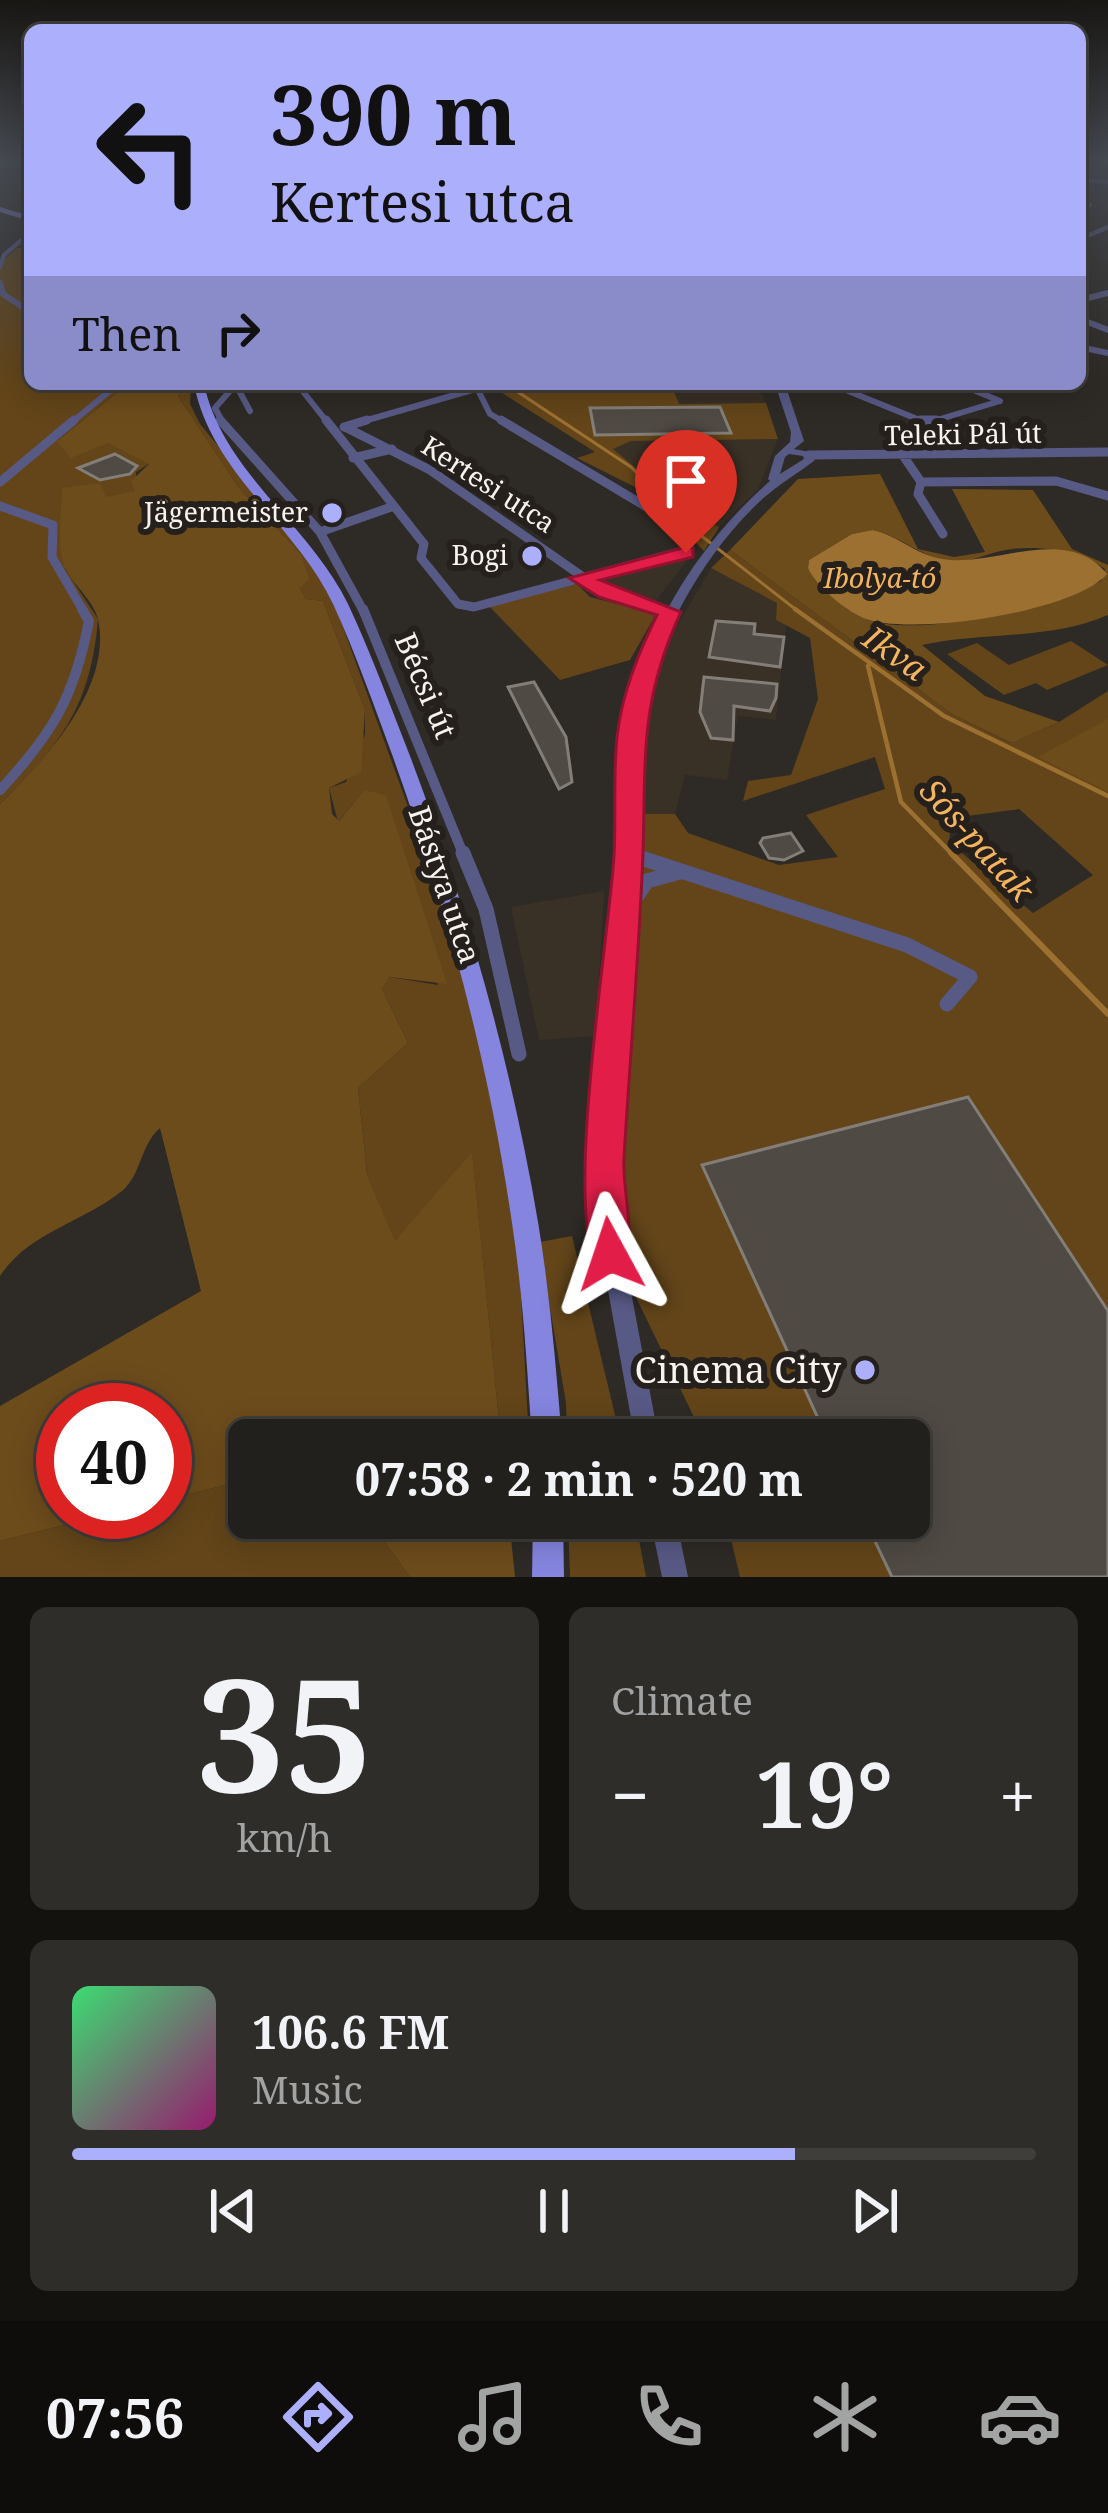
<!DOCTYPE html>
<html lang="en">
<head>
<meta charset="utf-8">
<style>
  :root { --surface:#22201c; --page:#2e2d29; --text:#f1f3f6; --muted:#a2a3a3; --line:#3f3e3b; --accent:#acaffb }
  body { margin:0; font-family:"Noto Serif",serif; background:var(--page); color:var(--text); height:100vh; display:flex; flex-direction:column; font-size:45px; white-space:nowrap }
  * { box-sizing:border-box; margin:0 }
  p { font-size:39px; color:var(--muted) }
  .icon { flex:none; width:66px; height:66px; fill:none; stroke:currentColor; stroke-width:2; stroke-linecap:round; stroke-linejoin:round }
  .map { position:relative; height:1577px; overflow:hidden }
  .side { display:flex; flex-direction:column; gap:30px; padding:30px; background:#13120f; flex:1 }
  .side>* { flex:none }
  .top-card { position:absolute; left:24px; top:24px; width:1062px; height:366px; border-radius:18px; box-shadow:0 6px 30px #0003,0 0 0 3px var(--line); background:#acaffb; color:#111; overflow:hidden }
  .speed { position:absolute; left:36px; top:1383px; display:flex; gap:24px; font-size:60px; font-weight:700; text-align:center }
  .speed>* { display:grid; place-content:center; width:156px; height:156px; border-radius:50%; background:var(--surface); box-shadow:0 6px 30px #0003,0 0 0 3px var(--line); line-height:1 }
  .speed .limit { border:18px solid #d22; background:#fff; color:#111 }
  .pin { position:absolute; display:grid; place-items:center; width:102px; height:102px; color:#fff; margin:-123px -51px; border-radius:50% 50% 50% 0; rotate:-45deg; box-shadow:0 0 12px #0007 }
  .pin .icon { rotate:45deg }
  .me { position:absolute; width:132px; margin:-66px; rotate:355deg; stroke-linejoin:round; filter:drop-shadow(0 0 9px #0008) }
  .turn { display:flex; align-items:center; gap:42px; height:252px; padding:0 48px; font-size:54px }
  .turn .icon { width:156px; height:156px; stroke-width:2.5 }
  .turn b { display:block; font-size:84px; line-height:102px }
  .then { display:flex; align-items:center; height:114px; padding:0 48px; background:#0003; gap:24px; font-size:45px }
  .big { font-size:90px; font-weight:700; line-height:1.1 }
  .side .card { flex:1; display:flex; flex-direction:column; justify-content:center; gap:18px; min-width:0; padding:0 42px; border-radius:18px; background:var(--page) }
  .side .dial { align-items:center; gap:0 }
  .dial b { font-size:156px; line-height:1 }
  .song { display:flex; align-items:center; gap:36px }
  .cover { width:144px; height:144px; border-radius:18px; background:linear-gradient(135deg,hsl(140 70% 55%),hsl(320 70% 35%)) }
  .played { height:12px; border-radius:6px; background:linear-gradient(90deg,var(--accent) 75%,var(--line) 75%) }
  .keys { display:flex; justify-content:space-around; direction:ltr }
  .heat { display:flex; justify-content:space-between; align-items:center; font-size:66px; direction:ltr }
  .side .tiles { flex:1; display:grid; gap:30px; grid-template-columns:1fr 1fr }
  .card:last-child { grid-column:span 2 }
  .trip { position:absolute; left:228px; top:1419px; width:702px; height:120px; border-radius:18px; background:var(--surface); box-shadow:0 6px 30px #0003,0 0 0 3px var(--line); font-weight:700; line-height:120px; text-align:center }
  .dock { display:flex; height:192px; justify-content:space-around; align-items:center; background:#0e0d0b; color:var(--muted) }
  .dock .icon { width:84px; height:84px }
  .dock .selected { color:var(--accent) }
  .dock b { font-size:54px; color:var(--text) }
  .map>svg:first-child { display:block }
  .built { fill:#393026 }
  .green { fill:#634519; fill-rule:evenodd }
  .forest { fill:#6d4c1c; fill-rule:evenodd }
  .water { fill:#9c7031 }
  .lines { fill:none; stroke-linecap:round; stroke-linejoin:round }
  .stream-far2 { stroke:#9c7031; stroke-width:3 }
  .stream-far1 { stroke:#9c7031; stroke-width:4.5 }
  .stream { stroke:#9c7031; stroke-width:6 }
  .building { fill:#4f4a44; stroke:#837e77; stroke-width:3 }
  .minor-far4 { stroke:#585a86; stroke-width:4.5 }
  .minor-far3 { stroke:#585a86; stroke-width:6 }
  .minor-far2 { stroke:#585a86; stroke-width:9 }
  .minor-far1 { stroke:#585a86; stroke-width:10 }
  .minor { stroke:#585a86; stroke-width:15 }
  .tertiary { fill:#585a86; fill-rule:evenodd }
  .primary { fill:#8585e0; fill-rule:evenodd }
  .route { fill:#e11d48; stroke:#92132f; stroke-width:3 }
  .poi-dot { fill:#acaffb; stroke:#25201b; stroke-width:4.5 }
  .labels { text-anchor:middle; stroke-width:12; stroke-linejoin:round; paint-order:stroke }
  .far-street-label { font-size:27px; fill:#f6f3f0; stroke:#25201b }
  .far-poi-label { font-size:27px; fill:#f6f3f0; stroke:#25201b; text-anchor:end }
  .far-water-label { font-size:27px; font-style:italic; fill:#f4b55e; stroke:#25201b }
  .street-label { font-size:30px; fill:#f6f3f0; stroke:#25201b }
  .water-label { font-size:33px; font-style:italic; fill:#f4b55e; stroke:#25201b }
  .near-poi-label { font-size:36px; fill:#f6f3f0; stroke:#25201b; text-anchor:end }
</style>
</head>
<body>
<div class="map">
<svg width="1108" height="1577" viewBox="0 0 1108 1577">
  <rect width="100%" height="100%" fill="#2e2a25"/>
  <!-- built -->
  <path class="built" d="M677,384H759L766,403L678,404L672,386Z
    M778,439L758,489L719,527L690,513L612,449L631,441Z
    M676,558L687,561L653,604L613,592L596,579Z
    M711,568L747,582L778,603L776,619L786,626L776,720L738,716L727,780L685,775L675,814H635L650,691L663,650Z
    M604,891L596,1036L539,1040L511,907Z"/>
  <!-- green -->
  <path class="green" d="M17,248H30V384H128L58,440L108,443L150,463L136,472V491L106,498L65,569L98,619C91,705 61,745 0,804V263Z
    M183,384H191L190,404L200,424L311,559L339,616L450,923L502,1135L520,1278L529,1440H501L472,1154L395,1242L367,1174L358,1088L408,1043L382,989L390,977L438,985L364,790L338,822L329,788L346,782L365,734V710L323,601L306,599L300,588L301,554L239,488L178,396Z
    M488,384H677L672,387L679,404L766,403L778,439L631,441L613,449L690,513L719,527L704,551L651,495L577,458L595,452Z
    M730,550L952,714L1010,743L1059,722L1108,691V1577H740L726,1518H909V1440H705L632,1289L623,1170L645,814H675L688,833L779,865L838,857L806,815L885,789L875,757L743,801L748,781L791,775L818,699L810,638L776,620L777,603L711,568ZM1019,809L1093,875L1033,913L949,842L952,818Z
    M577,584L590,597L656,614L630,660L560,680L489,606Z
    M1071,641L1108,665L1047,690L1036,683L1004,695L947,654L977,643L1009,665Z
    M572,1236L621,1440H567L566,1403L539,1242Z
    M249,1479V1518H367L410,1577H0V1541L117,1512H165V1500Z
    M568,1518H635L646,1577H570Z"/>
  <!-- forest -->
  <path class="forest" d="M128,384H183L178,396L239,488L301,554L309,579L300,588L306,599L323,601L365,710L361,772L329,788L332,814L339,821L364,790L386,795L447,984L390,977L382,989L408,1043L358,1088L367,1174L395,1241L472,1152L501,1440H249V1479L165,1500V1410H63V1512H117L0,1541V1406L201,1291L160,1128C140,1145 142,1174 122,1191C82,1223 29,1232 0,1276V804C44,761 113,688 98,619C94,602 76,587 67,572C55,550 62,513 62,488L100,483L106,497L135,491L131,481L149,464L108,443L71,458L57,441Z
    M880,474L918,549L954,557L985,552L952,489L1033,490L1072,549L1108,565V615C1051,640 983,632 922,645L985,696L1059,722L1011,743L952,714L730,550L798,479ZM874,530C902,537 920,557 951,561C972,563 986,553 1006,550C1037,544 1080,551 1105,569L1101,581C1050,605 916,641 863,618C843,609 819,586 808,568L809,560L852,534Z
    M1108,719V792L1038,757Z
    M367,1518H509L515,1577H410Z"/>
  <!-- water -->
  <path class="water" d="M873,530C899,536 916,555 943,559C991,568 1067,523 1107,574C1075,612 909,637 863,618C845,610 816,586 808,568L809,560L852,534Z"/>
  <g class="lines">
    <!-- stream-far2 -->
    <path class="stream-far2" d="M506,384L631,467L699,534L799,612"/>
    <!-- stream-far1 -->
    <path class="stream-far1" d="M795,609L944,716L1108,796
      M868,666L901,802L954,856"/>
    <!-- stream -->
    <path class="stream" d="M951,853L1108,1014"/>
  </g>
  <!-- building -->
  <path class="building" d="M720,407L731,433L595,435L590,408Z
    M115,454L137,466L130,474L100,480L78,468Z
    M716,621L755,624L754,634L784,637L780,667L709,657Z
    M704,677L777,684L776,698L770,711L734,706L733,740L711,738L700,712Z
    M534,682L566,737L572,782L559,789L508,687Z
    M791,833L803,851L784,860L769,858L760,843L763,838Z
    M968,1097L1108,1311V1577H892L864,1518H909V1440H828L702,1165Z"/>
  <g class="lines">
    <!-- minor-far4 -->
    <path class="minor-far4" d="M1080,203L1090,205
      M1080,239L1108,227
      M0,267L4,255L30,233"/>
    <!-- minor-far3 -->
    <path class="minor-far3" d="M0,283L3,294L30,312
      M1080,300L1108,293
      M1080,319L1108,330
      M1080,347L1108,353
      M297,384L328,423
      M475,384L490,414L506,423
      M831,384L927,423L1000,401
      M959,384L1000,401
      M236,385L250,411
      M71,423L118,384
      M223,423L215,408L236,384
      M357,423L479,388"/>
    <!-- minor-far2 -->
    <path class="minor-far2" d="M220,420L320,532L364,612
      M326,420L424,544L421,558L458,604L474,607L690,549L665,518L501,420
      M920,420H936
      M344,427L367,420
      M345,427L430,470L606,593L670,612
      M809,455L1108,452
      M904,457L921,482L918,494L943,534
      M353,458L392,449
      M0,482L74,420
      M921,482L1056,481L1108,496
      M0,506L53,525L52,557L84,612
      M320,532L394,506"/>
    <!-- minor-far1 -->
    <path class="minor-far1" d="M363,609L464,856
      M661,609L670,612
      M0,790C53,733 74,698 89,621L82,609
      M629,854L636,856"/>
    <!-- minor -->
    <path class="minor" d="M463,853L486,909L519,1054
      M629,854L907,945L970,977L947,1004
      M625,913L647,881L680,872"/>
    <!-- tertiary -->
    <path class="tertiary" d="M1080,178L1108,180V184L1080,182Z
      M775,384H785L804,441L794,449L810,452L815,460C796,475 774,487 756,505C698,562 659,637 640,715L615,1207L659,1440H635L593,1207L626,715C649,625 699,543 770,481L768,479L775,456L790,442L791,432ZM789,454L803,456L804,459L780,474L785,457Z
      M650,1518H676L688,1577H662Z"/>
    <!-- primary -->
    <path class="primary" d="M0,207L30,216V221L0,212Z
      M194,384H204C223,472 309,524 348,604C371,653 390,705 410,756C467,907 511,1063 538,1222C550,1294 556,1367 562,1440H532C527,1367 523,1295 512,1223C489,1064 447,908 393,757C374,706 356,654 333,604C296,525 211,473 194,384Z
      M533,1518H563L564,1577H532Z"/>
  </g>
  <!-- sky -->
  <linearGradient id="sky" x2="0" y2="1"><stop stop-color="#191714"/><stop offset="0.42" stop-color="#464a51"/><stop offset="1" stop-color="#464a51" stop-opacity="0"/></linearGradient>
  <rect width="1108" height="383" fill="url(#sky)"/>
  <!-- route -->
  <path class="route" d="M686,547L693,548V557L600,580L681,612C639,703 646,758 643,854C639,956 630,1057 624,1158C622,1193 637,1236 624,1267L610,1273L596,1267C565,1196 608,946 614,856C616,817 613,776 617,737C622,693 638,654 657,615L599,597L569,578Z"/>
  <!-- markers -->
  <g class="poi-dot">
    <circle cx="332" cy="513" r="12"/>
    <circle cx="532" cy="556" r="12"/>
    <circle cx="865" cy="1370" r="12"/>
  </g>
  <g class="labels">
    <!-- far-street labels -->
    <g class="far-street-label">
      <text transform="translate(963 435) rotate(-1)" y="9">Teleki Pál út</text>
      <text transform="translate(488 485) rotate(33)" y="9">Kertesi utca</text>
    </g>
    <!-- far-poi labels -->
    <g class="far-poi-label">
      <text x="308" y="522">Jägermeister</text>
      <text x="508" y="565">Bogi</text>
    </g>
    <!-- far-water labels -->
    <g class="far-water-label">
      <text x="880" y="588">Ibolya-tó</text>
    </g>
    <!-- street labels -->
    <g class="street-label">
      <text transform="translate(425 686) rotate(67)" y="10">Bécsi út</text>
      <text transform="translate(444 885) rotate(71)" y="10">Bástya utca</text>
    </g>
    <!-- water labels -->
    <g class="water-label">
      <text transform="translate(895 653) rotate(35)" y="12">Ikva</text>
      <text transform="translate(977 840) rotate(48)" y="12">Sós-patak</text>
    </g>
    <!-- near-poi labels -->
    <g class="near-poi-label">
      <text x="841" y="1383">Cinema City</text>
    </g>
  </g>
</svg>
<div class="speed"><div class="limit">40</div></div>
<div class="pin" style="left:686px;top:553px;background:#d93025"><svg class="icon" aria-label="arrive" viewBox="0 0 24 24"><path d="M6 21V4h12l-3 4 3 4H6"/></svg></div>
<svg class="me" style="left:610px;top:1254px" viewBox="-20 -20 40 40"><path d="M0-17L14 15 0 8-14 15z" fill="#e11d48" stroke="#fff" stroke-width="4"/></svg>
<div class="trip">07:58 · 2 min · 520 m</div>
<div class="top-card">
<div class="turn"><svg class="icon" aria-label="left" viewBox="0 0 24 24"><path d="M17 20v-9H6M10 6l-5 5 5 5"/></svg><div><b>390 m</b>Kertesi utca</div></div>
<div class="then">Then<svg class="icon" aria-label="right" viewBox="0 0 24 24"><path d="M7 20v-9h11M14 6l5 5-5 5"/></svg></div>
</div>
</div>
<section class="side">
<div class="tiles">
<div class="card dial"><b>35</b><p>km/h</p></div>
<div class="card"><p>Climate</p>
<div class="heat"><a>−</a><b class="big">19°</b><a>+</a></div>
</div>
<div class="card">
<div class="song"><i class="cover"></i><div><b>106.6 FM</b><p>Music</p></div></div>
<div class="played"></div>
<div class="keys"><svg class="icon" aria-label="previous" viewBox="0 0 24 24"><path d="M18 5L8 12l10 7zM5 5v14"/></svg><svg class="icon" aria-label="pause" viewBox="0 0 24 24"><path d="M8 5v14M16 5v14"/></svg><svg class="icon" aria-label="next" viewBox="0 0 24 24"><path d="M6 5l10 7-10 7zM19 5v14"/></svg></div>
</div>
</div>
</section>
<nav class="dock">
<b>07:56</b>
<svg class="icon selected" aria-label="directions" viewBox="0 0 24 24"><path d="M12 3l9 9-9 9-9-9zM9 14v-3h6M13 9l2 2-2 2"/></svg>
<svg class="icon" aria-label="music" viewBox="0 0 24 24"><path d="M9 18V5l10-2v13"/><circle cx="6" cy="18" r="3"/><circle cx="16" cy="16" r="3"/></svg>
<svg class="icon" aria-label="phone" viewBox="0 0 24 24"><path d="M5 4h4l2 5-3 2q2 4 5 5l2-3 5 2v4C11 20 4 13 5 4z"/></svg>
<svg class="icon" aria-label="climate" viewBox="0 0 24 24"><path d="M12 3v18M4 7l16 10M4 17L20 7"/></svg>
<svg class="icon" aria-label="car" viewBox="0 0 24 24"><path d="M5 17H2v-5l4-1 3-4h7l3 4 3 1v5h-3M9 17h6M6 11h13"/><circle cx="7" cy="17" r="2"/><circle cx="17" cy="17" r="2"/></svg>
</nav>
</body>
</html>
